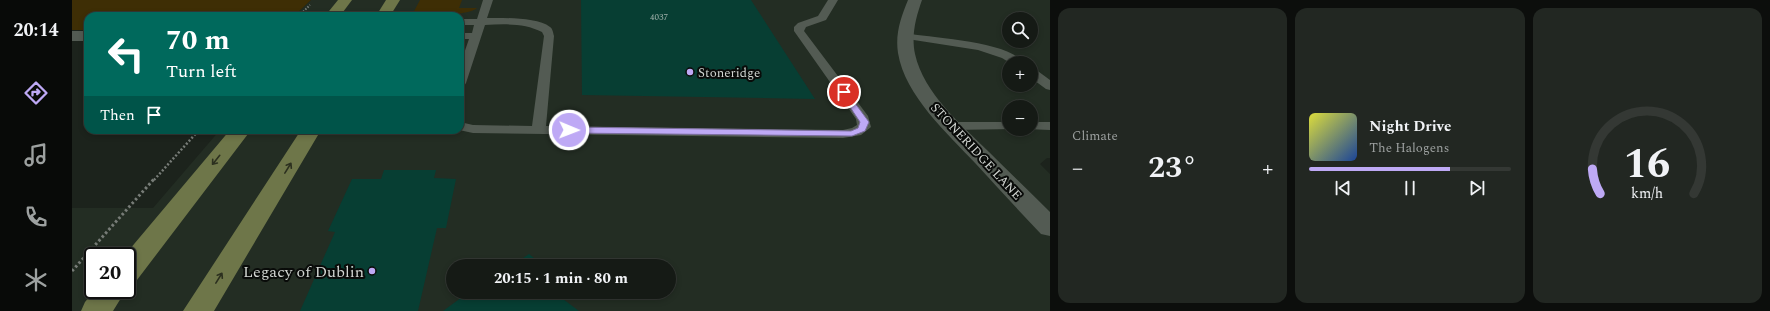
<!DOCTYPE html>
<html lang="en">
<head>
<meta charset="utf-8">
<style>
  :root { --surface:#151a15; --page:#222722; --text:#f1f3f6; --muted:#9da1a0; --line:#343834; --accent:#bea9f5 }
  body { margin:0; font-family:Spectral,serif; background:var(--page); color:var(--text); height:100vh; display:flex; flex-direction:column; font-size:15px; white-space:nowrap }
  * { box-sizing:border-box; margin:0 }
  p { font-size:13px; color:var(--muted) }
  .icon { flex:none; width:22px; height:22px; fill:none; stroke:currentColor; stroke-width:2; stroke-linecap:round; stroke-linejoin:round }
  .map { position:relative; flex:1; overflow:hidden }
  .drawer { display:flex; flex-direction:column; gap:8px; padding:8px; background:#0c0e0c; width:720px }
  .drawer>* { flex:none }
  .guide { position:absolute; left:12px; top:12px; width:380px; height:122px; border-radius:12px; box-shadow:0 2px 6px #0003,0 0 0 1px var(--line); background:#00695c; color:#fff; overflow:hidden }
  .buttons { position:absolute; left:930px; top:12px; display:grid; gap:8px }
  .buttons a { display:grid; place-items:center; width:36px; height:36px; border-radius:50%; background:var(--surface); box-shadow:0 2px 6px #0003,0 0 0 1px var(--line); font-size:20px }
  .speed { position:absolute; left:12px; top:247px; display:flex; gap:8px; font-size:20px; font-weight:700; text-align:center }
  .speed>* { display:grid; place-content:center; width:52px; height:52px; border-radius:50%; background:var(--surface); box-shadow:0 2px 6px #0003,0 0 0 1px var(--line); line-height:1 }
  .speed .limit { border:2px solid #111; border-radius:6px; background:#fff; color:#111 }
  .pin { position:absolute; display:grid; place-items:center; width:34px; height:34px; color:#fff; margin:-17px; border:2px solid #fff; border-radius:50%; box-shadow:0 1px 4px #0007 }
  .me { position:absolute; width:44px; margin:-22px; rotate:91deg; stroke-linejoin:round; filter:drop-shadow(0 0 3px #0008) }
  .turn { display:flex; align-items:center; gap:14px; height:84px; padding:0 16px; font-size:18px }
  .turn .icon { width:52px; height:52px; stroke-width:2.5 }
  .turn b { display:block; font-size:28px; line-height:34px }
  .then { display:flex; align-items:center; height:38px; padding:0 16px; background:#0003; gap:8px; font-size:15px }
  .big { font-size:30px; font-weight:700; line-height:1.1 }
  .drawer .widget { flex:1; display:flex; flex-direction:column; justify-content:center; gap:6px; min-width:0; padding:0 14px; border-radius:12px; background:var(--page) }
  .drawer .dial { align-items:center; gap:0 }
  .dial svg { height:104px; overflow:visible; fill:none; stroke:var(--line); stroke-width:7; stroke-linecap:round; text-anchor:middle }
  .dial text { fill:var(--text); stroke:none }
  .song { display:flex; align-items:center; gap:12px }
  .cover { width:48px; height:48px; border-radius:6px; background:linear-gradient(135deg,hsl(60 70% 55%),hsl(220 70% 35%)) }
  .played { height:4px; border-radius:2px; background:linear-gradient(90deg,var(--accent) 70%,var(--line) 70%) }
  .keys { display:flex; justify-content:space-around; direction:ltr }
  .heat { display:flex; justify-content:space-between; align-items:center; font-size:22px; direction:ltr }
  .drawer .tiles { flex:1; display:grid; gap:8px; grid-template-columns:repeat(3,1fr) }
  .trip { position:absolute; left:374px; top:259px; width:230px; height:40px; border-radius:20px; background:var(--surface); box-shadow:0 2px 6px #0003,0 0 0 1px var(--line); font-weight:700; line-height:40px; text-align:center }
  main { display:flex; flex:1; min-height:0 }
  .tab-bar { display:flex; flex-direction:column; width:72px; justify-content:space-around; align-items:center; background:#080a08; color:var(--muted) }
  .tab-bar .icon { width:28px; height:28px }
  .tab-bar .active { color:var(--accent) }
  .tab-bar b { font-size:18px; color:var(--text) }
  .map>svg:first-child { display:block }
  .built { fill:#232d23; fill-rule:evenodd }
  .green { fill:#3e2e05 }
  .building { fill:#073e33 }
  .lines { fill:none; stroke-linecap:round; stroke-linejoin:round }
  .path-far2 { stroke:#777c77; stroke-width:2; stroke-dasharray:1.5 1.5; stroke-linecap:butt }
  .path-far1 { stroke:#777c77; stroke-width:2.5; stroke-dasharray:2 2; stroke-linecap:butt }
  .path { stroke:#777c77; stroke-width:3; stroke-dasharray:2.5 2.5; stroke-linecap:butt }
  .service { fill:#535b53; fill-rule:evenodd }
  .minor { fill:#535b53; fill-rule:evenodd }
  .primary { fill:#6e7649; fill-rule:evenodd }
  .oneway { stroke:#2c301f }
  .route { fill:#bea9f5; stroke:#7c6e9f }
  .poi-dot { fill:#bea9f5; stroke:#090b09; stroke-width:1.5 }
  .labels { text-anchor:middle; stroke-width:4; stroke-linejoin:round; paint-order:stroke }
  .far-number-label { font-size:9px; fill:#9fb0aa }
  .poi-label { font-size:13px; fill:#d2d6d2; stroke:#090b09; text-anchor:start }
  .street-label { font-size:13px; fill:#d2d6d2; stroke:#090b09 }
  .near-poi-label { font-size:16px; fill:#d2d6d2; stroke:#090b09; text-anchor:end }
</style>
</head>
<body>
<main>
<nav class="tab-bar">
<b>20:14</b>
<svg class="icon active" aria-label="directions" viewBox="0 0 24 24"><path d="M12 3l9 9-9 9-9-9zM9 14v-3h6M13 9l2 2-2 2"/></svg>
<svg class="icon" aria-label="music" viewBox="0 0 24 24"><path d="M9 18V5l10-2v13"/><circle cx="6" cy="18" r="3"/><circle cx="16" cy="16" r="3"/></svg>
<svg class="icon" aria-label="phone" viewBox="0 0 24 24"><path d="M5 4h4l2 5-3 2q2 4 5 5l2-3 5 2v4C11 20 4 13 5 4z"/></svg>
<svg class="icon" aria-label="climate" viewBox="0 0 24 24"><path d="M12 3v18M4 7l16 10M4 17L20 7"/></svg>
</nav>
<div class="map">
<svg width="978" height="311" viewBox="0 0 978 311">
  <rect width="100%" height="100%" fill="#1c231c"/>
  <!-- built -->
  <path class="built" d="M239,0H978V158H975L968,164L978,174V311H0V208H81L148,130H388V16H222ZM937,19H959V41H937ZM937,63H959V85H937ZM937,107H959V129H937ZM21,256H55V290H21ZM381,266H597V292H381Z"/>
  <!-- green -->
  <path class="green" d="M0,0H239L222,16H16V30H0Z
    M348,0H390L387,8H405C399,15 349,18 340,15Z"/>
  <!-- building -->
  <path class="building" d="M509,0H679L743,99L510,95Z
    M312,170H364L362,178L384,179L374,228H365L346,311H228L263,232L256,231L280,179H309Z
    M457,254L472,266H433L442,259L445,262Z
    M397,292H491L487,296L507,311H371Z"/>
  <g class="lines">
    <!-- path-far2 -->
    <path class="path-far2" d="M227,16L238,5"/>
    <!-- path-far1 -->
    <path class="path-far1" d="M82,180L127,130"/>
    <!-- path -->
    <path class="path" d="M0,271L82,179"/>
    <!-- service -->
    <path class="service" d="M411,0H421L415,18C431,18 465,17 478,27C481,29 481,33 482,36L474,126L771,130L780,128L785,125L784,119L722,31V27L726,23L746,16L756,0H766L754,20L734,27L732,31L796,116L799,127L789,135L771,138L401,133L387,130L388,122L401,125L460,126L472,36L470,32C453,23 432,24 413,25L394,83L392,86L388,87V65L397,39H388V33H400L402,25H388V19H405Z
      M833,33C859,38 937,41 952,63H938L930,58L906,50L829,38L828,36Z
      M959,68L963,69L978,80V90L974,89L959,78Z
      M879,122H937V129H942L879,130L874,129L872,126L874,123Z
      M959,122H978V130L954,129H959Z"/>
    <!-- minor -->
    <path class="minor" d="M836,0H850C844,17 839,35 843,54C852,94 889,124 917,152C937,172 958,192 978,212V236L969,234C947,211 926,188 904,164C876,134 833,96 826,53C823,34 829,17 836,0Z
      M0,31H16V41H0Z"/>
    <!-- primary -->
    <path class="primary" d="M266,0H280L268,16H253Z
      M314,0H328L318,16H304Z
      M158,130H179L65,280L55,283V256H52Z
      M229,130H249L142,311H111Z
      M23,290H54L41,311H9L13,302Z"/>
  </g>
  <!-- one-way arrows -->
  <defs><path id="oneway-shaft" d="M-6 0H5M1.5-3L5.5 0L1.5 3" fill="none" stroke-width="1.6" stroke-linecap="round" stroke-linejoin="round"/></defs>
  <g class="oneway">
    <use href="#oneway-shaft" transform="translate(144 160) rotate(129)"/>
    <use href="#oneway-shaft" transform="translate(216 168) rotate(-58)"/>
    <use href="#oneway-shaft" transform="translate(147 278) rotate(-58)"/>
  </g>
  <!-- route -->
  <path class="route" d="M772,90L774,91L797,122L793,131L780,136L497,133L493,130L497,127L779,131L786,128L788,122L768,92Z"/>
  <!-- markers -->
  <g class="poi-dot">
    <circle cx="618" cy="72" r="4"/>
    <circle cx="300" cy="271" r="4"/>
  </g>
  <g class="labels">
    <!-- far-number labels -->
    <g class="far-number-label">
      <text x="587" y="20">4037</text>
    </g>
    <!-- poi labels -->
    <g class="poi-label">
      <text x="626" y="77">Stoneridge</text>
    </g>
    <!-- street labels -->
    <g class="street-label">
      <text transform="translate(905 151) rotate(47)" y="5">STONERIDGE LANE</text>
    </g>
    <!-- near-poi labels -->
    <g class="near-poi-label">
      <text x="292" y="277">Legacy of Dublin</text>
    </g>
  </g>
</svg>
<div class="buttons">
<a><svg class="icon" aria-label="search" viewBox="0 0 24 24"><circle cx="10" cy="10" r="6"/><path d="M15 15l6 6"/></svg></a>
<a>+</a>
<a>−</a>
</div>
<div class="speed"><div class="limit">20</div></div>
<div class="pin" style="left:772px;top:92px;background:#d93025"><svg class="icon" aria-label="arrive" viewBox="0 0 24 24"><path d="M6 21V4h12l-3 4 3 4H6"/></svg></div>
<svg class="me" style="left:497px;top:130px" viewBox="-20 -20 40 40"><circle r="17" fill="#bea9f5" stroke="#fff" stroke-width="3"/><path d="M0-11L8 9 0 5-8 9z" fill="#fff"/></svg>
<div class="trip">20:15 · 1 min · 80 m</div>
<div class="guide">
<div class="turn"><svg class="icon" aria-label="left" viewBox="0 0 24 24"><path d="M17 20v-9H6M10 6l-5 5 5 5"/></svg><div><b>70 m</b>Turn left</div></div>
<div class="then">Then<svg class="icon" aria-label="arrive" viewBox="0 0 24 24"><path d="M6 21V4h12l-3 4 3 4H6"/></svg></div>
</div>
</div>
<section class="drawer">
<div class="tiles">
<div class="widget"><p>Climate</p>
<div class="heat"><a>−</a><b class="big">23°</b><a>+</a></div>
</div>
<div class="widget">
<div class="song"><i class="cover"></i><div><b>Night Drive</b><p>The Halogens</p></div></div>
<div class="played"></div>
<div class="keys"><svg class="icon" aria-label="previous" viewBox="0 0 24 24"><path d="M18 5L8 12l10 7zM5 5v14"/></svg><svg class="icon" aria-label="pause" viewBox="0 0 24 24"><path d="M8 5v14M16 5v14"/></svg><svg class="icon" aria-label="next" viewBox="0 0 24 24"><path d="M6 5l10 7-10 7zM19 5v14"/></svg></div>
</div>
<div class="widget dial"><svg viewBox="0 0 100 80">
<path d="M14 69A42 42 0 1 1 86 69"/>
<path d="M14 69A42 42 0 0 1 8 50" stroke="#bea9f5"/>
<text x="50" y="56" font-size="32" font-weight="700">16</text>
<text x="50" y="72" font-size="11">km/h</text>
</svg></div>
</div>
</section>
</main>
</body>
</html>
